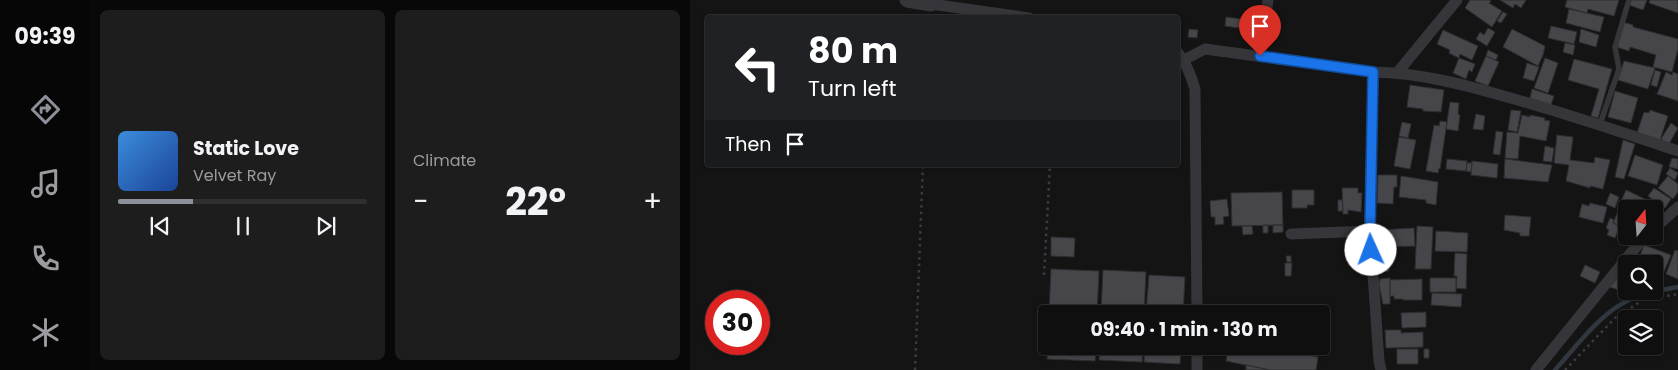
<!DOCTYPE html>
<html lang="en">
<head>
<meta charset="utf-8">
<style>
  :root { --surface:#0f0f10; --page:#1d1d1e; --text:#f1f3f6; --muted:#9b9c9f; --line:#2f2f30; --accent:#8c9099 }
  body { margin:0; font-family:Poppins,sans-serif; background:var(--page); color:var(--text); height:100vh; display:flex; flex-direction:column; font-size:19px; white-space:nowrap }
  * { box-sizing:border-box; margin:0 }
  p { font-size:16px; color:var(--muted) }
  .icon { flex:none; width:28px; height:28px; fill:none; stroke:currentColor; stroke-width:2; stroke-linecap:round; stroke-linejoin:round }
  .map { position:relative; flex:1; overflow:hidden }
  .sheet { display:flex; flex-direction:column; gap:10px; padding:10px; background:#080809; width:600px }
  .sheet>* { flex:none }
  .banner { position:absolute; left:15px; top:15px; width:475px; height:152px; border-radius:5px; box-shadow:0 1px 4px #0004,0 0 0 1px var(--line); background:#202124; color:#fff; overflow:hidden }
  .needle { width:32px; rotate:17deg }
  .controls { position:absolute; left:928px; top:200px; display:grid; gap:10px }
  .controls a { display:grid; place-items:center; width:45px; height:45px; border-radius:5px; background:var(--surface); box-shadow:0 1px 4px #0004,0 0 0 1px var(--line); font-size:25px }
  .speed { position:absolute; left:15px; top:290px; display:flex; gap:10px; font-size:25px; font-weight:700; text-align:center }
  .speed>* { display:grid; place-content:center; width:65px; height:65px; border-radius:50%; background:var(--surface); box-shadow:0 1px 4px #0004,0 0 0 1px var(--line); line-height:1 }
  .speed .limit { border:8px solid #d22; background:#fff; color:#111 }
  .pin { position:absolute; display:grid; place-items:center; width:42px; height:42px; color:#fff; margin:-51px -21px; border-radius:50% 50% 50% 0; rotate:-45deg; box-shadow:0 0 5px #0007 }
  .pin .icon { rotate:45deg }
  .me { position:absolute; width:55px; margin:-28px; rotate:358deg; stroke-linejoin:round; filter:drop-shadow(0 0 4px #0008) }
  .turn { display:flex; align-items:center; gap:18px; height:105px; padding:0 20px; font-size:22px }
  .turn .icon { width:65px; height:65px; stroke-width:2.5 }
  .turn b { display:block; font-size:35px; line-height:42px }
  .then { display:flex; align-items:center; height:48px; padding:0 20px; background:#0003; gap:10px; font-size:19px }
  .big { font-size:38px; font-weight:700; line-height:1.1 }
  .sheet .widget { flex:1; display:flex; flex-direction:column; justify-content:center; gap:8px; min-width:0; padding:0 18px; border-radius:8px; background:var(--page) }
  .song { display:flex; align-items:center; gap:15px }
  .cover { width:60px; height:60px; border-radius:8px; background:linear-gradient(135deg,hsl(210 70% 55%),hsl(220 70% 35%)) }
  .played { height:5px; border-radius:2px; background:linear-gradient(90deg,var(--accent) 30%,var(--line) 30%) }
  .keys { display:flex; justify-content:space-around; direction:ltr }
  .heat { display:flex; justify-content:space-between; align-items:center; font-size:28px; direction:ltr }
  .sheet .tiles { flex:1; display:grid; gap:10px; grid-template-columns:repeat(2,1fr) }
  .trip { position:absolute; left:348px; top:305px; width:292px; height:50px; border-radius:5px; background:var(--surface); box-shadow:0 1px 4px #0004,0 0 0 1px var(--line); font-weight:700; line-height:50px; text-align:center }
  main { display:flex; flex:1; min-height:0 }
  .dock { display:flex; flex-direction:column; width:90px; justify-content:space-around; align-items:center; background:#060606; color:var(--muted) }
  .dock .icon { width:35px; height:35px }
  .dock .active { color:var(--accent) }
  .dock b { font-size:22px; color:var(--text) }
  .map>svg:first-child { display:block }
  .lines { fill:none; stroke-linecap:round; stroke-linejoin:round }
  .stream { stroke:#30373e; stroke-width:4.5 }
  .building { fill:#46464a; stroke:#2e2e31 }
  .path { stroke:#3b3c41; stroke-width:2.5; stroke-dasharray:2.5 4; stroke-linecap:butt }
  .service { stroke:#35353a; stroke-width:5.5 }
  .minor { stroke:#35353a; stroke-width:11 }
  .tertiary { stroke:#35353a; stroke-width:15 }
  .route-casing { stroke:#114b97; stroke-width:12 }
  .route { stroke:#1a73e8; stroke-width:9 }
</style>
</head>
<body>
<main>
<nav class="dock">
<b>09:39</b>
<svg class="icon active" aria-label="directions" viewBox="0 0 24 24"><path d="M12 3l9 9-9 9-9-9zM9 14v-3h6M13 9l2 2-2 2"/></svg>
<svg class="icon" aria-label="music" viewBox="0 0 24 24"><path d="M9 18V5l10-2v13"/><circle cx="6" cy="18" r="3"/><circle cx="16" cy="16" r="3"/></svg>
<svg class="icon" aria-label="phone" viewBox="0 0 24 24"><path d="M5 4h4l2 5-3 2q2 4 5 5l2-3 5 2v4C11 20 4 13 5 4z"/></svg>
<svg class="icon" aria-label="climate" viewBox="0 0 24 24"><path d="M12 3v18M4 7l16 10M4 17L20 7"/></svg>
</nav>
<section class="sheet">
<div class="tiles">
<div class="widget">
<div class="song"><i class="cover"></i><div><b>Static Love</b><p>Velvet Ray</p></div></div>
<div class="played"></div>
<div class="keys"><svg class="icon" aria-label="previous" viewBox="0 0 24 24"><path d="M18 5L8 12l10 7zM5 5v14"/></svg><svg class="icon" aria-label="pause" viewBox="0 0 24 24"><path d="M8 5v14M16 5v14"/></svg><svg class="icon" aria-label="next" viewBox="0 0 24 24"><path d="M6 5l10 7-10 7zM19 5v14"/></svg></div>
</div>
<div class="widget"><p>Climate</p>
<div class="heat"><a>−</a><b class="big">22°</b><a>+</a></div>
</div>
</div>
</section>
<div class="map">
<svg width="988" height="370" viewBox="0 0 988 370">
  <rect width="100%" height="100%" fill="#141415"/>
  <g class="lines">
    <!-- stream -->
    <path class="stream" d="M865,370C887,346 909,314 939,300C954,293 971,290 988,287"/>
  </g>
  <!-- building -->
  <path class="building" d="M780,0H799L801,1L799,3L812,11L802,27L775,8Z
    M810,0H836L831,8L825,4L823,8Z
    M877,0H929L924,16L898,9L897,13L875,7Z
    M941,0H957L953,10L939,5Z
    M960,0H988V13L959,3Z
    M879,9L914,17L910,32L876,23Z
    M813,12L817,14L811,23L807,21Z
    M536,17L551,19L549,28L535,26Z
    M933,22L943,25V27L988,39V49L982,72L963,67L966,55L940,47L939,51L926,47Z
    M861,26L887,32L884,44L858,38Z
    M798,28L805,32L797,46L786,39L790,32L794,35Z
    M499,29L508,30L507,38L498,37Z
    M822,29L855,46L853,55L848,66L813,47Z
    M891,29L909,35L906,47L889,42Z
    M753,30L788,46L782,60L770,54L769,58L759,53L760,50L747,44Z
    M875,43L885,45L883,55L873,52Z
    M798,50L808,55L806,60L796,56Z
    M796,56L809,62L798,86L785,81Z
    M769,58L785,64L782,72L779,70L776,79L763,73Z
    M855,58L868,63L858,93L844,88Z
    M884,59L922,69L908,118L901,116L909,89L878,80Z
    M934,61L965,68L958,89L928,80Z
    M837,63L849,67L844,81L833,78Z
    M965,70L971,72L967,87L961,85Z
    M976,72L982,75L983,72L988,74V101L967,94Z
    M720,85L754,90L751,112L733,111V109L717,107Z
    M842,89L864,96L861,105L840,98Z
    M925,91L948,98L941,123L918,117Z
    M760,102L769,103L768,114L770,115L768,131L756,129Z
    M821,110L831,111L827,132L818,130Z
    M960,110L978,116L970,140L947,133L954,112L959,113Z
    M786,114L795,116L793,130L783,129Z
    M832,115L840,117V115L855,118L854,120L860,121L856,141L830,136L828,159L815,158L817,132L828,133Z
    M750,121L757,122L750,169L749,168L748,173L736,171L744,125L749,126Z
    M712,122L721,124L718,138L709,136Z
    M981,123L988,128L979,144L971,139Z
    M806,131L813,132L810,155L803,154Z
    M867,135L883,137L880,160L904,163L905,157L920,160L913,189L900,186V188L876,181L879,165L864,163Z
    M709,137L726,140L720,169L704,166Z
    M933,140L945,144L934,179L925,177Z
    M855,146L864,148L862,162L853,161Z
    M945,155L973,165L967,185L938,176Z
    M982,158L988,159V169L979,167Z
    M757,159L777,161L776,171L756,169Z
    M815,159L862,165L858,182L814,178Z
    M782,161L808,164L807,178L781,175Z
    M777,163H782L781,172L776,171Z
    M980,168L988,173L985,180L976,174Z
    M688,175H707V187H704L703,204L687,203Z
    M711,176L748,182L746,205L736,203V200L709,197Z
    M978,176L988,184V192L983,199L968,188Z
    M652,188H668V193H672L671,212L658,210V214H653Z
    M964,188L981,199L975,208L958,196Z
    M602,190H624V205H617V208H602Z
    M936,190L957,200L953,209H936L929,206Z
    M592,192L593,225L542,226L541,193Z
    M920,193L929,197L925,208L916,204Z
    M537,199L539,216L533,217L534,224L525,225V217H521L520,201Z
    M648,200H652L653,211H648Z
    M900,203L917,207L913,223L889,217L892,204L899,206Z
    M929,209L936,212V228L923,223Z
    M815,215L841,217L839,236H830V233L814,230Z
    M920,218L924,220L923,223L930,226L925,238L917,235L919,230L916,228Z
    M573,225H578V233H573Z
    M583,225H593V232L583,233Z
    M552,226H562L563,234L553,235Z
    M727,226L743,227L741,269H725Z
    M724,228L725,246L690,247L689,230Z
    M746,231L778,233L777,252L745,251Z
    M361,237L385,238L384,257L361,256Z
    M954,245L981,255L973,274L964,270V264H947Z
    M698,247L699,271L689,272L688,248Z
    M985,250L988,251V279L976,274Z
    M765,253L777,254L776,289L766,288L767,276H764Z
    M596,256H601V262H597Z
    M595,263H602L601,276H595Z
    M895,265L910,272L905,283L890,276Z
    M361,269L409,271L407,314H359Z
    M413,270L456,272L454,314H411Z
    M933,271L936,272L937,291L934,292L920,287Z
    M459,275L495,277L493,314H456Z
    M700,278V304H693L689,284L690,279Z
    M740,278H766V292H740Z
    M732,279V300H713V299H704V296H700V280Z
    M742,293L772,294L771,307L741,305Z
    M736,312V327L712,328L711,313Z
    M695,330H711V333L733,332V347L696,348Z
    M358,346H406L405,361L357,359Z
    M410,346H453L452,362L409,360Z
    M455,346H491L490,364L454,362Z
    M539,346H572L628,357L626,370H580L536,361Z
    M707,349H728V364H707Z
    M734,349H739V358H734Z
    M556,365L580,370H556Z"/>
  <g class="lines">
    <!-- path -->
    <path class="path" d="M354,275L360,165
      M225,370L233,165
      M875,370L925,318L953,300L988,294"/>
    <!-- service -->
    <path class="service" d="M910,124L929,69L925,47L939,0"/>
    <!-- minor -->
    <path class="minor" d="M241,4L339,18
      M488,53C497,64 501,75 505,89L507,314
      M570,56L578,0
      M494,60L515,49L683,72C730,73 772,84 817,97C875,113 931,132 988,151
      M683,72L680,231L689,361L691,370
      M707,73L767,0
      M964,229L988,207
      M601,234L680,231
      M507,346V370
      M846,370L940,254L956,236"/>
    <!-- tertiary -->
    <path class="tertiary" d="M217,0L241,4V0"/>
  </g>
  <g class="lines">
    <!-- route casing -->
    <g class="route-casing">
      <path id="route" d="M570,56L683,72L680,231L681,250"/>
    </g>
    <!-- route -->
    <use href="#route" class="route"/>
  </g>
</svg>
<div class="controls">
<a><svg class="needle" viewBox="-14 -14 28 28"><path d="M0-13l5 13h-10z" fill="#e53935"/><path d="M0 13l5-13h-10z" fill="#9b9c9f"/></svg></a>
<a><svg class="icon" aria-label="search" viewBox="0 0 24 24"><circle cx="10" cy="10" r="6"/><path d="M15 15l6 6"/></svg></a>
<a><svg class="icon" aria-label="layers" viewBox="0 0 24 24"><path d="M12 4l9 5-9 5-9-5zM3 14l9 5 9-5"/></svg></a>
</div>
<div class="speed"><div class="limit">30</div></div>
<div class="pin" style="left:570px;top:56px;background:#d93025"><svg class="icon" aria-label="arrive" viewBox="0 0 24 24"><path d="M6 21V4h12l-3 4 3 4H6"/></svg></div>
<svg class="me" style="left:681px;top:250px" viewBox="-20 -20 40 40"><circle r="19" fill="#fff"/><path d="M0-13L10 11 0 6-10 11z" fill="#1a73e8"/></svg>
<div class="trip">09:40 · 1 min · 130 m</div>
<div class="banner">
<div class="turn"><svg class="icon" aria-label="left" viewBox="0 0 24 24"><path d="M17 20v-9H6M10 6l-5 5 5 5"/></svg><div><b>80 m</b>Turn left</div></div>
<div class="then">Then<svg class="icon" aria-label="arrive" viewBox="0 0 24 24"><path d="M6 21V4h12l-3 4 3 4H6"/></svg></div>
</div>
</div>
</main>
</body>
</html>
